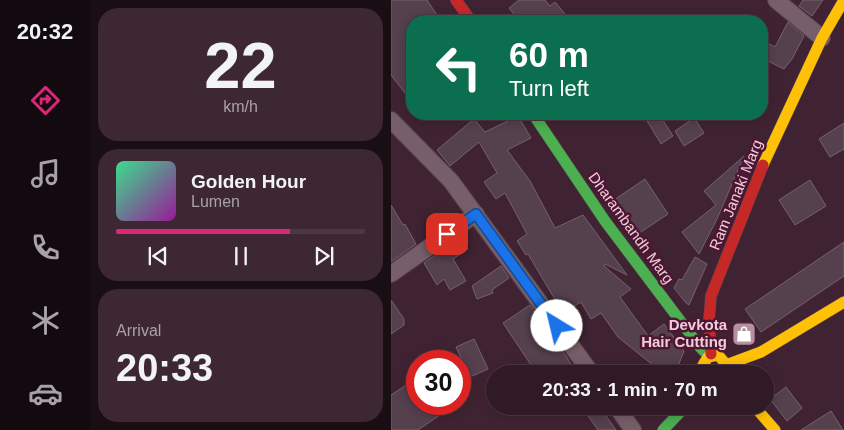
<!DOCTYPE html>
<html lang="en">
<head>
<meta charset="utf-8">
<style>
  :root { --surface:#301a26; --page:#3c2732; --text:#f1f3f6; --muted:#a8a1a7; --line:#4b3843; --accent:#db2777 }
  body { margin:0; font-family:Arial,sans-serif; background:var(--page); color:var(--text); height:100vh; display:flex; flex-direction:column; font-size:19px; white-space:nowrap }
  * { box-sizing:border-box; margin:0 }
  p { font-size:16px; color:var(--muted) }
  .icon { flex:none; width:28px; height:28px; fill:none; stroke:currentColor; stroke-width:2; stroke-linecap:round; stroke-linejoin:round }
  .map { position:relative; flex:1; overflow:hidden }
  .drawer { display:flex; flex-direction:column; gap:8px; padding:8px; background:#1a0e15; width:301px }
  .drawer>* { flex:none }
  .guide { position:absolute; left:15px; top:15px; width:362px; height:105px; border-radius:20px; box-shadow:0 2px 12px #0003,0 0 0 1px var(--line); background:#0b6e4f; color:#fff; overflow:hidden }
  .speed { position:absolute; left:15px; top:350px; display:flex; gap:10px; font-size:25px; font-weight:700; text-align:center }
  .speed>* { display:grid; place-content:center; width:65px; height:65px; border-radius:50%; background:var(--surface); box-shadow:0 2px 12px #0003,0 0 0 1px var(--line); line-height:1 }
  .speed .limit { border:8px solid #d22; background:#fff; color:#111 }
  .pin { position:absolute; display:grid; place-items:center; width:42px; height:42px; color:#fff; margin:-21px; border-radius:10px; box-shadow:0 2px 8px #0006 }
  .me { position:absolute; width:55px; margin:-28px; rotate:324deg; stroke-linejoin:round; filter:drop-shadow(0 0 4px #0008) }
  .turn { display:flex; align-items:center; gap:18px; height:105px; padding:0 20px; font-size:22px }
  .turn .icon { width:65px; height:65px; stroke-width:2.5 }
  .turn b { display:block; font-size:35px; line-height:42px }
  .big { font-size:38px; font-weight:800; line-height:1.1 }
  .drawer .tile { flex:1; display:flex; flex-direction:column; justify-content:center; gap:8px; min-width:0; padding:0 18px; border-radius:20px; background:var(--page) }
  .drawer .dial { align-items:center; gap:0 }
  .dial b { font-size:65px; line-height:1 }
  .song { display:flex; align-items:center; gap:15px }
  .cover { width:60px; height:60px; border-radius:8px; background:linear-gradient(135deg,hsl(150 70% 55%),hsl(300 70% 35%)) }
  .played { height:5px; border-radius:2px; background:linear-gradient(90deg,var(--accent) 70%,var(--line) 70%) }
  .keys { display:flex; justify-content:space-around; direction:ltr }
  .trip { position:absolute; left:95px; top:365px; width:288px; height:50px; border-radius:25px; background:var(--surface); box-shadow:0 2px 12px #0003,0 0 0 1px var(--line); font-weight:800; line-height:50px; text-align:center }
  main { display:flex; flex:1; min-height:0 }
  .tabs { display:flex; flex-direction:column; width:90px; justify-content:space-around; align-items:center; background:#130a0f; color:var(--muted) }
  .tabs .icon { width:35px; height:35px }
  .tabs .active { color:var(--accent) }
  .tabs b { font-size:22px; color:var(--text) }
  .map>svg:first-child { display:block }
  .building { fill:#55404e; stroke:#77606f }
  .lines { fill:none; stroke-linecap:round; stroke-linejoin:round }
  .street-casing { stroke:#59414c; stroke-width:18 }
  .fast-casing { stroke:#59414c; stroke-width:12 }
  .slow-casing { stroke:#59414c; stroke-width:12 }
  .jam-casing { stroke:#59414c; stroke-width:12 }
  .street { stroke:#775f6a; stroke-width:16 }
  .fast { stroke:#4caf50; stroke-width:11 }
  .slow { stroke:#ffc107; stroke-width:11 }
  .jam { stroke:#c62828; stroke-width:11 }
  .route-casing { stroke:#114b97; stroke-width:12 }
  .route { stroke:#1a73e8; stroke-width:9 }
  .labels { text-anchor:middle; stroke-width:5; stroke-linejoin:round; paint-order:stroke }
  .street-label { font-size:15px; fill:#f1cddc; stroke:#4d1632 }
  .poi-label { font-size:15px; font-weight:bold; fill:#f1cddc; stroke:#4d1632; text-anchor:end }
</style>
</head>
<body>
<main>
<nav class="tabs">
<b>20:32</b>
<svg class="icon active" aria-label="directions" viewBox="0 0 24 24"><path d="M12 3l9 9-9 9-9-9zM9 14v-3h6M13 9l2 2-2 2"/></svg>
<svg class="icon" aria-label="music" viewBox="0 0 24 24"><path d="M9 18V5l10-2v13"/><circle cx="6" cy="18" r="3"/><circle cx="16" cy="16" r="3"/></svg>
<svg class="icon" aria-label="phone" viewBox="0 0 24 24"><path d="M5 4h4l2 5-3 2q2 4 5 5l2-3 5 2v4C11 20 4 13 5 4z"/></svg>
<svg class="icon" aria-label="climate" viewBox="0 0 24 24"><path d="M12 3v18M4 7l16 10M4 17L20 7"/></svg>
<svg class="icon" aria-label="car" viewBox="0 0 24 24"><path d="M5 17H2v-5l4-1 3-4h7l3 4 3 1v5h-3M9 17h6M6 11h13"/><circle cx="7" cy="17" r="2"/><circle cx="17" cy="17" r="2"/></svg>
</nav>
<section class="drawer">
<div class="tile dial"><b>22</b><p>km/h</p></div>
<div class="tile">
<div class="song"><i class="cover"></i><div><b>Golden Hour</b><p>Lumen</p></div></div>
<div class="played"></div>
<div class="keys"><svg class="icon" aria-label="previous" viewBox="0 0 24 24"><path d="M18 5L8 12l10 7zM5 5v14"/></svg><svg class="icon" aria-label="pause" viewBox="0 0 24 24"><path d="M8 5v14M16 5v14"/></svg><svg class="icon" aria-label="next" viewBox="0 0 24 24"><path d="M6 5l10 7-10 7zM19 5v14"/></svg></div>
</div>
<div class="tile"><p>Arrival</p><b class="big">20:33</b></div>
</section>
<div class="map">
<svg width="453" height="430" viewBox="0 0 453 430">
  <rect width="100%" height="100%" fill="#402332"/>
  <!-- building -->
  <path class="building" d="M0,0H36L50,21H21V102L0,75Z
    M128,0H154L159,6L164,2L180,21H128L118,8Z
    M412,0H432L421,16L408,6Z
    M397,22L413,36L401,59L393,69L371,58V40L384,47Z
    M252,114H268L282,136L270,144Z
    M127,116L140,138L116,150L139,181L164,228L192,215L236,275L214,264L213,266L240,289L229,297L257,336L273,324L293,351L284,374H273L227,337L210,313L200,319L190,302L172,313L137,254L135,255L126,241L136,234L114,193L105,199L93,182L106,173L88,142L59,166L46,150L83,119L94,132Z
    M303,118L313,133L293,146L284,131Z
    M453,123V149L439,157L428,139Z
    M353,156L326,219L308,254L291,232L325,205L313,191Z
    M254,179L277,214L244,236L220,202Z
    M419,180L435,206L404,225L388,200Z
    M0,205L12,225L14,224L25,244L0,262Z
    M69,238L77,249L62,259L75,281L59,290L53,279L46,285L33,263Z
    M453,242V276L370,332L354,309Z
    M304,257L316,264L298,305L295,303L283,288L288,279L291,280Z
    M110,266L118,278L101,290L102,293L86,299L81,286Z
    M0,300L13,319V325L0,334Z
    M139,305L175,356L186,374H146L112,323Z
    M83,339L97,369L79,377L65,347Z
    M26,378V404H42L49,415L27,430H0V395Z
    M395,387L411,408L396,421L379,399Z
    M190,406H208L225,430H207Z
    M440,411L452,430H410Z"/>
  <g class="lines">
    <!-- street casing -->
    <g class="street-casing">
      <path id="street" d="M385,0L431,38
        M0,120L60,181L201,374
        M0,274L85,214
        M225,406L242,430"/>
    </g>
    <!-- fast casing -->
    <g class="fast-casing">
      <path id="fast" d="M142,114L214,221L309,347L318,356
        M272,430L295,406"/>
    </g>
    <!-- slow casing -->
    <g class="slow-casing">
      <path id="slow" d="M372,165L431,38L453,0
        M312,365L317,357L327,355L334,363V368L331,374
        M335,365L370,352L453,302
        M363,406L384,430"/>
    </g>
    <!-- jam casing -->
    <g class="jam-casing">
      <path id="jam" d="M65,0L80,21
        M320,354L318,320L320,296L372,165"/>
    </g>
    <!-- street -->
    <use href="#street" class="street"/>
    <!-- fast -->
    <use href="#fast" class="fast"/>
    <!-- slow -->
    <use href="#slow" class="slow"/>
    <!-- jam -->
    <use href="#jam" class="jam"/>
  </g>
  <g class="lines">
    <!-- route casing -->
    <g class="route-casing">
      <path id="route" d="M56,234L85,214L166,326"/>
    </g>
    <!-- route -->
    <use href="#route" class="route"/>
  </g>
  <!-- icons -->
  <defs>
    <g id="shop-square" transform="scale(1.25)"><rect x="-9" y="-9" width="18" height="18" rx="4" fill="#b392a0" stroke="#4d1632"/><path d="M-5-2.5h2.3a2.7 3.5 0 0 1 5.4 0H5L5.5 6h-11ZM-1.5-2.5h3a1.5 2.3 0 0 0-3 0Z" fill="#fff"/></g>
  </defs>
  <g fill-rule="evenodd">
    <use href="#shop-square" x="353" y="334"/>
  </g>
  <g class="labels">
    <!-- street labels -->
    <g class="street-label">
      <text transform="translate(345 195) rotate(-68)" y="5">Ram Janaki Marg</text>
      <text transform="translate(240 228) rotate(54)" y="5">Dharambandh Marg</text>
    </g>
    <!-- poi labels -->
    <g class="poi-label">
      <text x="336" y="330">Devkota<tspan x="336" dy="17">Hair Cutting</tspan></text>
    </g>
  </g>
</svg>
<div class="speed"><div class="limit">30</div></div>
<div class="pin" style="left:56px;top:234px;background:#d93025"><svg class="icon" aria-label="arrive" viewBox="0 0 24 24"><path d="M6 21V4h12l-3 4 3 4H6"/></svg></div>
<svg class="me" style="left:166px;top:326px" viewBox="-20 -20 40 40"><circle r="19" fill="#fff"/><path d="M0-13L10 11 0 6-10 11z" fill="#1a73e8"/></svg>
<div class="trip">20:33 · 1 min · 70 m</div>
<div class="guide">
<div class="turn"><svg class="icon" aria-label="left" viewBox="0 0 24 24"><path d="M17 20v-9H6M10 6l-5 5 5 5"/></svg><div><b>60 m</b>Turn left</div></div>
</div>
</div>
</main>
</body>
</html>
